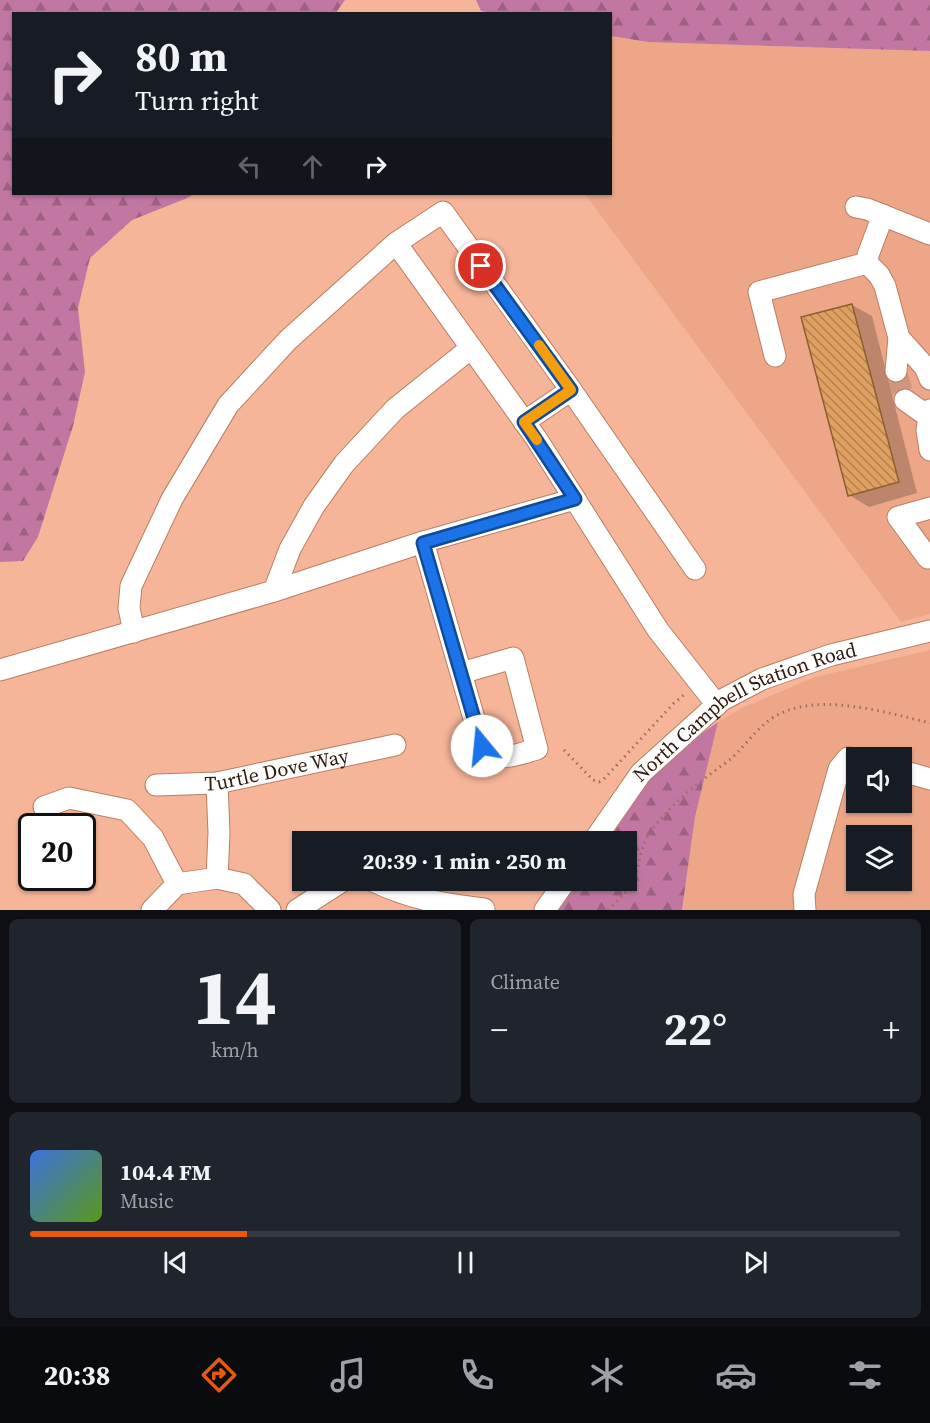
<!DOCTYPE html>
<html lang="en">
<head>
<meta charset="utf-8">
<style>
  :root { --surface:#171b24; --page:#20242c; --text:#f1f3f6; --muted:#9ea1a6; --line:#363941; --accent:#ea580c }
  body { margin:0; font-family:"Source Serif 4",serif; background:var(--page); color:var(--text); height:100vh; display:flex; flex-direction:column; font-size:22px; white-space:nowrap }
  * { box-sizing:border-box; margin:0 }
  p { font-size:20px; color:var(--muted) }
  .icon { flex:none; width:33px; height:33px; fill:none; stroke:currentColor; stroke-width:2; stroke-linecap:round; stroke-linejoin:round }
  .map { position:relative; height:910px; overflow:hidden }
  .side { display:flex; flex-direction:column; gap:9px; padding:9px; background:#0d0f14; flex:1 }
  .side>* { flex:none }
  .hud { position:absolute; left:12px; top:12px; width:600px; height:183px; border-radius:0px; box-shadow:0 2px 4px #0004; background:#171b24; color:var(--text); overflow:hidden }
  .fabs { position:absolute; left:846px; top:747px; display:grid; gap:12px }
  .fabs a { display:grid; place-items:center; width:66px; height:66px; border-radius:0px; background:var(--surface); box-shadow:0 2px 4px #0004; font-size:30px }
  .speed { position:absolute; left:18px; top:813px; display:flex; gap:12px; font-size:30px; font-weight:700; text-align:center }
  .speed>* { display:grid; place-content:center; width:78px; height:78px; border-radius:50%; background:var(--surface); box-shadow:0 2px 4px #0004; line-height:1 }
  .speed .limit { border:3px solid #111; border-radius:9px; background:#fff; color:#111 }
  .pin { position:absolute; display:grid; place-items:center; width:51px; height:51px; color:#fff; margin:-26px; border:3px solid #fff; border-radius:50%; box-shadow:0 2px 6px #0007 }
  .me { position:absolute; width:66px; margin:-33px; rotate:343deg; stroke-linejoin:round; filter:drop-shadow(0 0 4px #0008) }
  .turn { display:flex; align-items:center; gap:21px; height:126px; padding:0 24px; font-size:27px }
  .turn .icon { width:78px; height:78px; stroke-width:2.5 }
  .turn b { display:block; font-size:42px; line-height:51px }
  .lanes { display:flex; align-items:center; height:57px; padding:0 24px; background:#0003; justify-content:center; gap:30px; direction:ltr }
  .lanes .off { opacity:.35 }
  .big { font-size:45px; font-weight:700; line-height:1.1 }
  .side .widget { flex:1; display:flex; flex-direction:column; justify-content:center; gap:9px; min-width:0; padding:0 21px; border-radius:9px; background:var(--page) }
  .side .dial { align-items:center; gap:0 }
  .dial b { font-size:78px; line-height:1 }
  .song { display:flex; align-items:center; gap:18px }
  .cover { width:72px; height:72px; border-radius:9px; background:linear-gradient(135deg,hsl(220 70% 55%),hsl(90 70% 35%)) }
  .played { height:6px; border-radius:3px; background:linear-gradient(90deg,var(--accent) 25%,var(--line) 25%) }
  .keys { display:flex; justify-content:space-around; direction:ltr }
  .heat { display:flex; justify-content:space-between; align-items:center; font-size:33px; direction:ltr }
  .side .tiles { flex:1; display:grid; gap:9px; grid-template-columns:1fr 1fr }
  .widget:last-child { grid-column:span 2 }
  .trip { position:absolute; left:292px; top:831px; width:345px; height:60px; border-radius:0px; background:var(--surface); box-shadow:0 2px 4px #0004; font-weight:700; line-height:60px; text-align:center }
  .menu { display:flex; height:96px; justify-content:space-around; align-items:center; background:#090b0e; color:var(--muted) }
  .menu .icon { width:42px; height:42px }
  .menu .on { color:var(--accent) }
  .menu b { font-size:27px; color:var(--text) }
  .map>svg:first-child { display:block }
  .built { fill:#eda788; fill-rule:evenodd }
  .forest { fill:url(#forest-firs) }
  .shadow { fill:#0003 }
  .building { fill:url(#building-back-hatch); stroke:#8c5f32; stroke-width:1.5 }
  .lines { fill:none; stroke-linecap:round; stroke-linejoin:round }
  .minor-tunnel { stroke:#ce967d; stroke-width:21; stroke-dasharray:21 10; stroke-linecap:butt }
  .minor-casing { stroke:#ba7e63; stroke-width:23 }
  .path { stroke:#9d6f5b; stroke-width:3; stroke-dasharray:1.5 4.5; stroke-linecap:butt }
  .minor { stroke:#fff; stroke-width:21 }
  .route-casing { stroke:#114b97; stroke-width:15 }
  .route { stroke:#1a73e8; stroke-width:10 }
  .slow { stroke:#f59e0b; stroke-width:10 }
  .labels { text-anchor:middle; stroke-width:6; stroke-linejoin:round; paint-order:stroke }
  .street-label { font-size:20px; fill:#30180e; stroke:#f6b599 }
</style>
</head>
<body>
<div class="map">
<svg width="930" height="910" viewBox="0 0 930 910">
  <defs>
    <pattern id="forest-firs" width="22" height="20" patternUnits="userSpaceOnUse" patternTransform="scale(1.5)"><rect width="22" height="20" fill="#c277a3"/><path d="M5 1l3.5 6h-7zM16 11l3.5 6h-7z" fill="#9e6183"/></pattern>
    <pattern id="building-back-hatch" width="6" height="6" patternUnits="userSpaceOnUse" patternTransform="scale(1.5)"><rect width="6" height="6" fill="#dfa061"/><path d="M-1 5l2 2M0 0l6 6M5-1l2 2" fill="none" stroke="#b5814e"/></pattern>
  </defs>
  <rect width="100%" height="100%" fill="#f6b599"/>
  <!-- built -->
  <path class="built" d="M611,36L648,42L930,51V614L901,622L585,194H610Z
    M930,650V910H682L695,817L718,722L742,708L815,677ZM856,758H902V802H856ZM856,836H902V880H856Z"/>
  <!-- forest -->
  <path class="forest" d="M0,0H345L335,14H14V194H194L185,199L132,220L90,258L78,308L85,372L73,426L38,537L23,561L0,562Z
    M476,0H930V51L648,42L611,36L610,14L493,13L481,11Z
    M718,722L695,817L682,910H557L577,881L627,880V842L604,841L642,785L668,757Z"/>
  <!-- shadow -->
  <path class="shadow" d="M852,305L872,316L917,493L869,507L849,495Z"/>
  <!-- building -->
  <path class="building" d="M852,304L899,482L848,496L801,317Z"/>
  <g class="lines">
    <!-- minor-tunnel -->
    <path class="minor-tunnel" d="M896,371L905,400"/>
    <!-- minor casing -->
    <g class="minor-casing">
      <g id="minor">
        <path d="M856,207L867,209L930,234"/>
        <path d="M883,215L868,255L867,263L879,275L885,286L899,338L925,367L930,379"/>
        <path d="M775,356L759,292L867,263"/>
        <path d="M896,371L899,338"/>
        <path d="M571,390L695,569"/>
        <path d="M905,400L929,417"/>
        <path d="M930,410L927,430L930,450"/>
        <path d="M524,422L571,390L443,212L396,243L536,438L658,630L717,705"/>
        <path d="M930,508L898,517L928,558L930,557"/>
        <path d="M274,591L290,549L314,506L344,464L395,409L471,348"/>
        <path d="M134,632L129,608L131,586L172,499L228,405L288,340L396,243"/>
        <path d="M0,670L274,591L423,542"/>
        <path d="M461,673L513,658L537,749C518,754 496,765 482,746L423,542L575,499"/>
        <path d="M902,771L930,779"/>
        <path id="s1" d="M156,785L217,783L395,745"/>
        <path d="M44,807L69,798L127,810L153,838L177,884"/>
        <path id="s2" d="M593,842L641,773L722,700L762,679L831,655L930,631"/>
        <path d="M217,878L219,833L217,783"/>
        <path d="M371,880C410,899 442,904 484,909"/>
        <path d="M152,910L177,884L217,878L244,884L270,910"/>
        <path d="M297,910L344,880"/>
        <path d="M545,910L566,880"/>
        <path d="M805,910L804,894L839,769L848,758L856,759"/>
      </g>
    </g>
    <!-- path -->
    <path class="path" d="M564,750L593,780L599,782L603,780L674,703L685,694
      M608,910C616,901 627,894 632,883C640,868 639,849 648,836C667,807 696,784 724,764C743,751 754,729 774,717C817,691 884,712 930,723"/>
    <!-- minor -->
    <use href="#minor" class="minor"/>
  </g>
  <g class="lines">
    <!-- route casing -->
    <g class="route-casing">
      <path id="route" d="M481,266L571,390L524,422L575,499L423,543L482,746"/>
    </g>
    <!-- route -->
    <use href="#route" class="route"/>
    <!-- slow -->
    <path class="slow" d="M537,440L524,422L571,390L539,345"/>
  </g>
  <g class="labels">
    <!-- street labels -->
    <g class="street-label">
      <text dy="7" stroke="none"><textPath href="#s2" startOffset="207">North Campbell Station Road</textPath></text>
      <text dy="7" stroke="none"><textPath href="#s1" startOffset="122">Turtle Dove Way</textPath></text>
    </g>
  </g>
</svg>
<div class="fabs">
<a><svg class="icon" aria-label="sound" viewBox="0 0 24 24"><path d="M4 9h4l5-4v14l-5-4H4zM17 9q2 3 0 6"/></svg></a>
<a><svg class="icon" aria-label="layers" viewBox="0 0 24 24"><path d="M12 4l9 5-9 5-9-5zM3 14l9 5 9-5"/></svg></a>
</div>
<div class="speed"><div class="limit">20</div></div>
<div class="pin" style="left:481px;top:266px;background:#d93025"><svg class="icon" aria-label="arrive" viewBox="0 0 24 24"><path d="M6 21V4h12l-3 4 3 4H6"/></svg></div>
<svg class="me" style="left:482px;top:746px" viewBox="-20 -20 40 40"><circle r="19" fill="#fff"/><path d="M0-13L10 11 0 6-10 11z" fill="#1a73e8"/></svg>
<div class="trip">20:39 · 1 min · 250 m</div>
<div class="hud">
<div class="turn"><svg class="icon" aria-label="right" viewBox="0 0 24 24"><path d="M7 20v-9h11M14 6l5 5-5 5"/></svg><div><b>80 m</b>Turn right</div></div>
<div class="lanes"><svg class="icon off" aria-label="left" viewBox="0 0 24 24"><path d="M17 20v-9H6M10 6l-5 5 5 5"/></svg><svg class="icon off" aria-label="ahead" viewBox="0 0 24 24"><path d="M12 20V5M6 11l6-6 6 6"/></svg><svg class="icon" aria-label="right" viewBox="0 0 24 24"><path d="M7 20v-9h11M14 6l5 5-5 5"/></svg></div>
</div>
</div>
<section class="side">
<div class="tiles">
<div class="widget dial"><b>14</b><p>km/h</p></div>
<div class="widget"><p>Climate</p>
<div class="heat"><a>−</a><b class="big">22°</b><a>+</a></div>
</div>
<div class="widget">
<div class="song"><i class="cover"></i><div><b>104.4 FM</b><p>Music</p></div></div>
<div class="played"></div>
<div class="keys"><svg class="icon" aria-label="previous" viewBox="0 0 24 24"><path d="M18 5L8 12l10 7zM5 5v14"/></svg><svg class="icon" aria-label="pause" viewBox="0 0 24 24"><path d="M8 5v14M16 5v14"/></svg><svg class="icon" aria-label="next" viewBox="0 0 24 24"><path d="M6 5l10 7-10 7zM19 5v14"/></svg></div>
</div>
</div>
</section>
<nav class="menu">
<b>20:38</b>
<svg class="icon on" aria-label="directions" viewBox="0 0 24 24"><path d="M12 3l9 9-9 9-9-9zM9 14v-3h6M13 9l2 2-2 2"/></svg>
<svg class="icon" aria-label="music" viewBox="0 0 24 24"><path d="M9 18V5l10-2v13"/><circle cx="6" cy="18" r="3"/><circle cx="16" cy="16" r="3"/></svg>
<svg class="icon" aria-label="phone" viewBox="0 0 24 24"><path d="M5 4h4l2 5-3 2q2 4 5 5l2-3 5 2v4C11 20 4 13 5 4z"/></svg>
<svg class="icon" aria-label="climate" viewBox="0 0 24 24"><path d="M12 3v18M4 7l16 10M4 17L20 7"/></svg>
<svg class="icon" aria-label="car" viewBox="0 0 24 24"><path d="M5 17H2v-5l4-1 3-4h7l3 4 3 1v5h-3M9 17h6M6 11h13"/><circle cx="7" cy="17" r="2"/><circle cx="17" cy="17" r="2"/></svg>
<svg class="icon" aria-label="filters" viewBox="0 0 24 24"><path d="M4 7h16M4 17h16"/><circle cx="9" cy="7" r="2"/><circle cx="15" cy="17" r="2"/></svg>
</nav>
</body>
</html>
